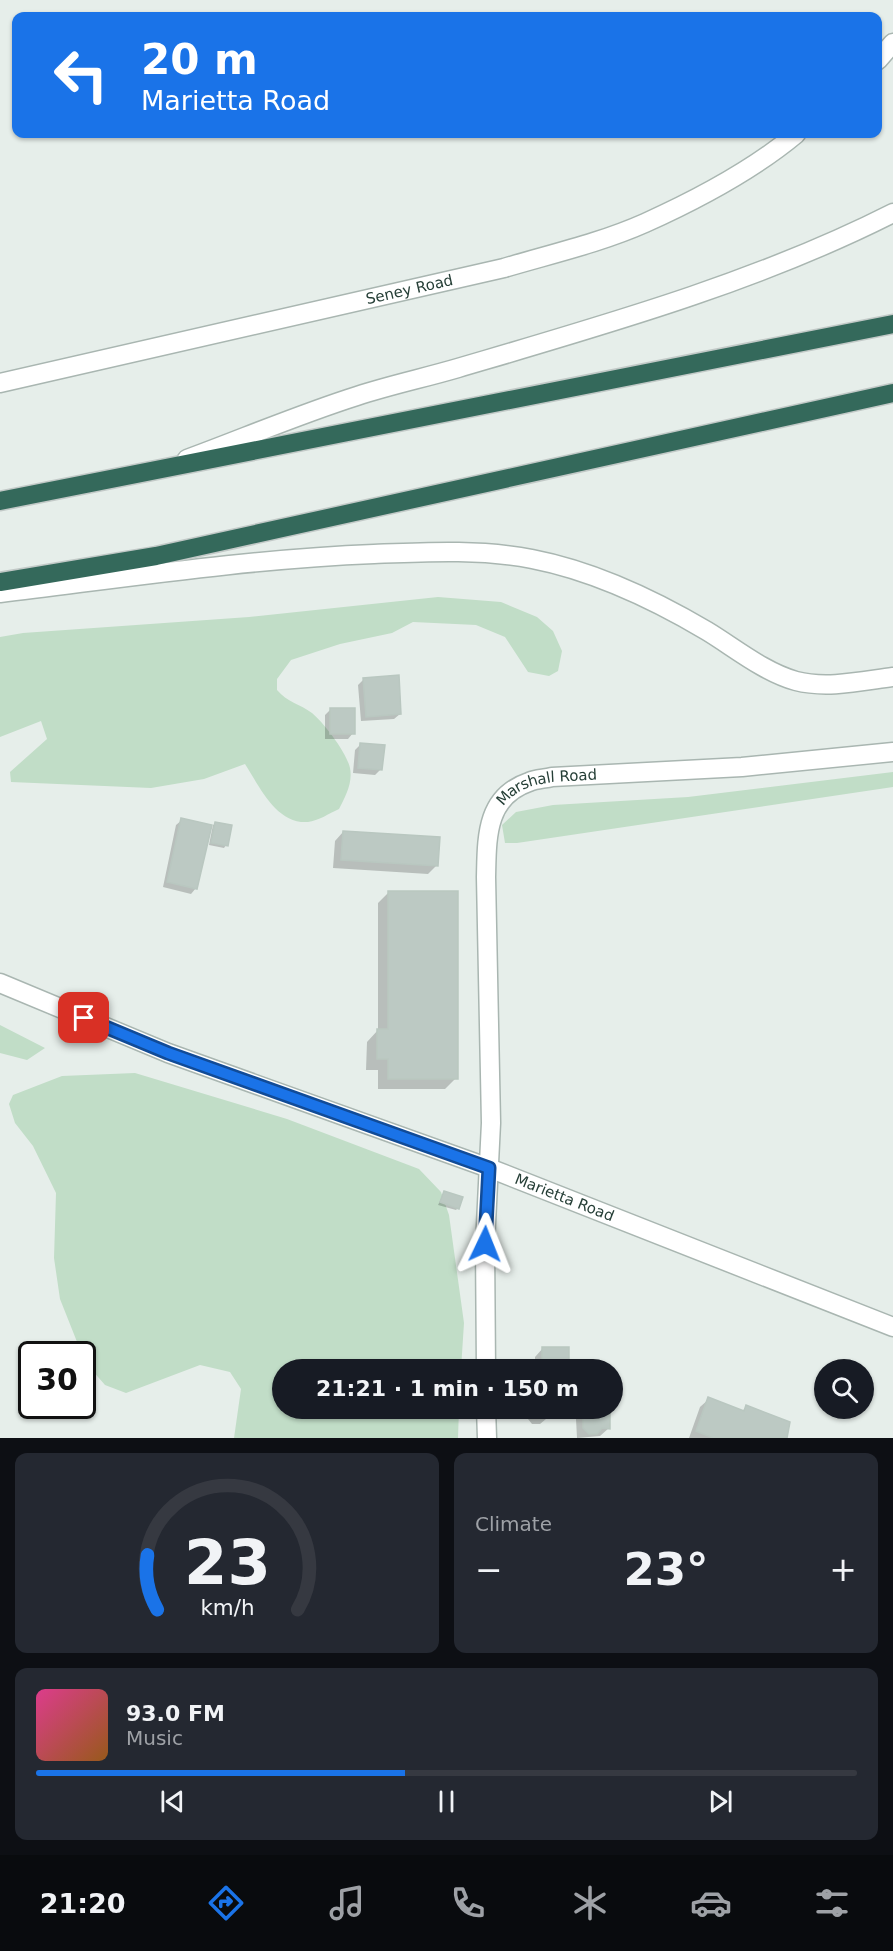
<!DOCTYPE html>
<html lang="en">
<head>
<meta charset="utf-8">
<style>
  :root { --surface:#171b24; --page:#242831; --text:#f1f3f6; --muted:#9ea1a6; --line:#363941; --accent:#1a73e8 }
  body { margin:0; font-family:"DejaVu Sans",sans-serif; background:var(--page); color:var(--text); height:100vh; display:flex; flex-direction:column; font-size:22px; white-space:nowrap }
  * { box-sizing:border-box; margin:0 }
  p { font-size:20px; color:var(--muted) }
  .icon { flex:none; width:33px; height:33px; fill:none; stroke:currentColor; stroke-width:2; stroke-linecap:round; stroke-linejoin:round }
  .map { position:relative; height:1438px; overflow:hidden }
  .side { display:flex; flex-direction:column; gap:15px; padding:15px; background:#0d0f14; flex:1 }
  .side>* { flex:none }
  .banner { position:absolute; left:12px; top:12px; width:870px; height:126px; border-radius:12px; box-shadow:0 2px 4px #0004; background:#1a73e8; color:#fff; overflow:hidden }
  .tools { position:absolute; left:814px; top:1359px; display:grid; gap:12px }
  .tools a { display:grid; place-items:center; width:60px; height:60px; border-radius:50%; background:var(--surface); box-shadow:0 2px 4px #0004; font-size:30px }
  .speed { position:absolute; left:18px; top:1341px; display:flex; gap:12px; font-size:30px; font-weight:700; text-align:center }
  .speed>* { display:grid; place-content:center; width:78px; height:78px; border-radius:50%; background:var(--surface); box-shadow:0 2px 4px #0004; line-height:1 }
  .speed .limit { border:3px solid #111; border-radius:9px; background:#fff; color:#111 }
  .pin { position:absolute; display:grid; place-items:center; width:51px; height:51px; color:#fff; margin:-26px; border-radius:12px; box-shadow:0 3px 9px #0006 }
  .me { position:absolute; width:66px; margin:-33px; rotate:2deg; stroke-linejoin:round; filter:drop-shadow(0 0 4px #0008) }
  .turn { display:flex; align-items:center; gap:21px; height:126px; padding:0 30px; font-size:27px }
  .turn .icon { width:78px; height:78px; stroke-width:2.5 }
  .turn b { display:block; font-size:42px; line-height:51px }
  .big { font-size:45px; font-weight:800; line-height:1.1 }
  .side .card { flex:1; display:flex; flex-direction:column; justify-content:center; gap:9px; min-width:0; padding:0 21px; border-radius:12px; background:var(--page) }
  .side .dial { align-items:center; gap:0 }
  .dial svg { height:156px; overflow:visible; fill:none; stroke:var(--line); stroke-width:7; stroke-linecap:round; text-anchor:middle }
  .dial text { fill:var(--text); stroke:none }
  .song { display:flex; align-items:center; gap:18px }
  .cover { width:72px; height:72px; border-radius:9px; background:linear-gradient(135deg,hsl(330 70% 55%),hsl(30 70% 35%)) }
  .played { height:6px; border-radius:3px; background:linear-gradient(90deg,var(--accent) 45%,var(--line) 45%) }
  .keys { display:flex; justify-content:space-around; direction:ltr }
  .heat { display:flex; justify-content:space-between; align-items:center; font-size:33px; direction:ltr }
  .side .tiles { flex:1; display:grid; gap:15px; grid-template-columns:1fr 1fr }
  .card:last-child { grid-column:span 2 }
  .trip { position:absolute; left:272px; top:1359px; width:351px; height:60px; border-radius:30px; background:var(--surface); box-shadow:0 2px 4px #0004; font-weight:800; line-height:60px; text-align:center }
  .tab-bar { display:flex; height:96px; justify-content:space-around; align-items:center; background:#090b0e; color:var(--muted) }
  .tab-bar .icon { width:42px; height:42px }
  .tab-bar .selected { color:var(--accent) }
  .tab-bar b { font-size:27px; color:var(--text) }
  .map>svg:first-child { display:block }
  .green { fill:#c1ddc7 }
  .shadow { fill:#0003 }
  .building { fill:#bcc9c3; stroke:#b9c7c0; stroke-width:1.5 }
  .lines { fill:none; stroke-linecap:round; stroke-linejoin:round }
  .minor-casing { stroke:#a9b6b1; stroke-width:21 }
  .highway-casing { stroke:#c2c9c7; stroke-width:21 }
  .minor { stroke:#fff; stroke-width:18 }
  .highway { stroke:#34695b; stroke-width:18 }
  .route-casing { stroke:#114b97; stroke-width:15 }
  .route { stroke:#1a73e8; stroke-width:10 }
  .labels { text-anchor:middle; stroke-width:5; stroke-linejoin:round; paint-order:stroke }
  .street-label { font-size:15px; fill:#263f37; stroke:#f7faf8 }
</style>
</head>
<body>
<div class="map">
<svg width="893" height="1438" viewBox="0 0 893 1438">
  <rect width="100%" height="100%" fill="#e6eeea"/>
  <!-- green -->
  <path class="green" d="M438,597L501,602L537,617L553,631L562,651L558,671L549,676L528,672L505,637L476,625L413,622L392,633L340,644L291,660L277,679V690C287,702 300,704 312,713C324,723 347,753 350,768C353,783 345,797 339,809C330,813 318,821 308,822C276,824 260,787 245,764L204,779L151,788L11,782L10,772L47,739L41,721L0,737V637L23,633L249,617Z
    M893,772V787L517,843H505L502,825L516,812L553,805L688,797Z
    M0,1025L45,1048L27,1060L0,1053Z
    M135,1073L287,1119L419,1169L441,1192L449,1215L464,1323L461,1369L282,1370V1408L459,1409L458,1438H234L241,1389L230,1372L200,1365L126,1393L105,1385L85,1362L60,1299L54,1258L56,1193L33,1146L15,1123L9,1104L13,1095L62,1076Z"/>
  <!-- shadow -->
  <path class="shadow" d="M364,679L400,714L394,719L361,721L358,685Z
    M331,709L353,733L348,739H325V715Z
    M361,744L381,769L375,775L353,773L355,750Z
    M182,820L196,888L191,894L163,887L176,825Z
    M216,823L226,845L224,848L209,845L213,825Z
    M343,832L436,866L428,874L333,868L335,841Z
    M389,892L456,1078L445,1089H378V1070H366L367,1042L378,1030V903Z
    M444,1193L458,1208L456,1210L438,1205Z
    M543,1348L568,1366L590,1370H535V1357Z
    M709,1399L742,1411L747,1407L788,1423L785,1438H689L700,1407Z
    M528,1408H609V1428L600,1436L577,1438L576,1419H546L540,1424H532L528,1419Z"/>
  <!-- building -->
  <path class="building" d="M399,675L401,714L366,717L363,678Z
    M330,708H355V734H330Z
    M360,743L385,745L382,770L358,768Z
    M181,818L212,825L197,889L167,882Z
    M215,822L232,825L228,846L211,843Z
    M343,831L440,837L438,866L341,860Z
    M388,891H458V1079H388V1059H377V1029H388Z
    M444,1191L463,1197L459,1209L440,1202Z
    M542,1347H569V1364H592V1370H542Z
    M708,1397L744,1411L746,1405L790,1422L787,1438H713L696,1431Z
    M536,1408H610V1429L602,1428L597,1434H589L583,1428V1412L556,1411L550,1416H541Z"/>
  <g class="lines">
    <!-- minor casing -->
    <g class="minor-casing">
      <g id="minor">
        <path d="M878,60L893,43"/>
        <path id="s1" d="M0,383L504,268C551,254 600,243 645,223C696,200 754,169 796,134"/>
        <path d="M187,459C244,438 300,414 357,396C390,385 424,378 458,368C604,325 757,282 893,213"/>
        <path d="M0,593C124,578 249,559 374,554C426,552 481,549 532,559C594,571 653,599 707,631C735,648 764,672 796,681C827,689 862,681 893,677"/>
        <path id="s2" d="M0,983L168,1053L489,1168L893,1327"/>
        <path id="s3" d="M486,1370L485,1244L491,1123L486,877C487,839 485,797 529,782C536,779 544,779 552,777L742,767L893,752"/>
        <path d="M486,1408L487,1438"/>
      </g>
    </g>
    <!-- highway casing -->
    <g class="highway-casing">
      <path id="highway" d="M0,501L893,324
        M0,582L156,556L893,393"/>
    </g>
    <!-- minor -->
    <use href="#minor" class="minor"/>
    <!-- highway -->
    <use href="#highway" class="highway"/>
  </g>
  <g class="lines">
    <!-- route casing -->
    <g class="route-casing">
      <path id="route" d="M84,1018L168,1053L489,1168L485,1244"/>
    </g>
    <!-- route -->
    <use href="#route" class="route"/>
  </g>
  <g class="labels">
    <!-- street labels -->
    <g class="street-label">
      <text dy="5" stroke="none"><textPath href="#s1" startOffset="420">Seney Road</textPath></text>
      <text dy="5" stroke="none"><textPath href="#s3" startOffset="622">Marshall Road</textPath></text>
      <text dy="5" stroke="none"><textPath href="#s2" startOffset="604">Marietta Road</textPath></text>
    </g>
  </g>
</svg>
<div class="tools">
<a><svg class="icon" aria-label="search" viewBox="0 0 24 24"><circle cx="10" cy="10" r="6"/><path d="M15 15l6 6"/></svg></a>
</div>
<div class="speed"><div class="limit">30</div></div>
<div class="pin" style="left:84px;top:1018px;background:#d93025"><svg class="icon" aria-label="arrive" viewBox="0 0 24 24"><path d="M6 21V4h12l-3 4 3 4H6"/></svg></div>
<svg class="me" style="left:485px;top:1244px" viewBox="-20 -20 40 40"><path d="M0-17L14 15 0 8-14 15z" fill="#1a73e8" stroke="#fff" stroke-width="4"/></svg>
<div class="trip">21:21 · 1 min · 150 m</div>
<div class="banner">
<div class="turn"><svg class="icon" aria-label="left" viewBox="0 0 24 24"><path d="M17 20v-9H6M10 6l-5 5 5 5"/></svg><div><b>20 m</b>Marietta Road</div></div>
</div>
</div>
<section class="side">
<div class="tiles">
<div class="card dial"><svg viewBox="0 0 100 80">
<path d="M14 69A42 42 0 1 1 86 69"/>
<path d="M14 69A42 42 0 0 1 9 41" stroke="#1a73e8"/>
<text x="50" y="56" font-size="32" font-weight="700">23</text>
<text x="50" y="72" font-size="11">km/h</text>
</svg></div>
<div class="card"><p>Climate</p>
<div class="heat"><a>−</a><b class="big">23°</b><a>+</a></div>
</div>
<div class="card">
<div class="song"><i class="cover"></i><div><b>93.0 FM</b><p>Music</p></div></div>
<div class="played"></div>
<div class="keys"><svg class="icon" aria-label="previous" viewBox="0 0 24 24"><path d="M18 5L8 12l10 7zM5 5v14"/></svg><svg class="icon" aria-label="pause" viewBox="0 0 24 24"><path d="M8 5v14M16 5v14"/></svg><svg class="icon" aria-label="next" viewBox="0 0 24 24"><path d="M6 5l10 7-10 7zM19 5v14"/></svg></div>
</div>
</div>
</section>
<nav class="tab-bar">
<b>21:20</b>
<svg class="icon selected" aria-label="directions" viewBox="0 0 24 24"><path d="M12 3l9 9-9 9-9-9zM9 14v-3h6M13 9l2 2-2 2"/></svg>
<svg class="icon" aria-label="music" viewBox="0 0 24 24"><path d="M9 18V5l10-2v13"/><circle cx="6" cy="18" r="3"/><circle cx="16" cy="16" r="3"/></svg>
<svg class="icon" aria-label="phone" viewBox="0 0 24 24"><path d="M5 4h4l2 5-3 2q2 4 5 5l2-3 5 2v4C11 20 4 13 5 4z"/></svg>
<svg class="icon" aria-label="climate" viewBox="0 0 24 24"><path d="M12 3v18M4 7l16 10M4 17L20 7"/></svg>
<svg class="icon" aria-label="car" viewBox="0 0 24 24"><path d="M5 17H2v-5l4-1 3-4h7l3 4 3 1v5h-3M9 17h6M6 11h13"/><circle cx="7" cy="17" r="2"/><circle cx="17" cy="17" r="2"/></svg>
<svg class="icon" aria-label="filters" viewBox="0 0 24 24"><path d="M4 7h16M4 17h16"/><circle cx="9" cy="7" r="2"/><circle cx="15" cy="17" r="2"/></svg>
</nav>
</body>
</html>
